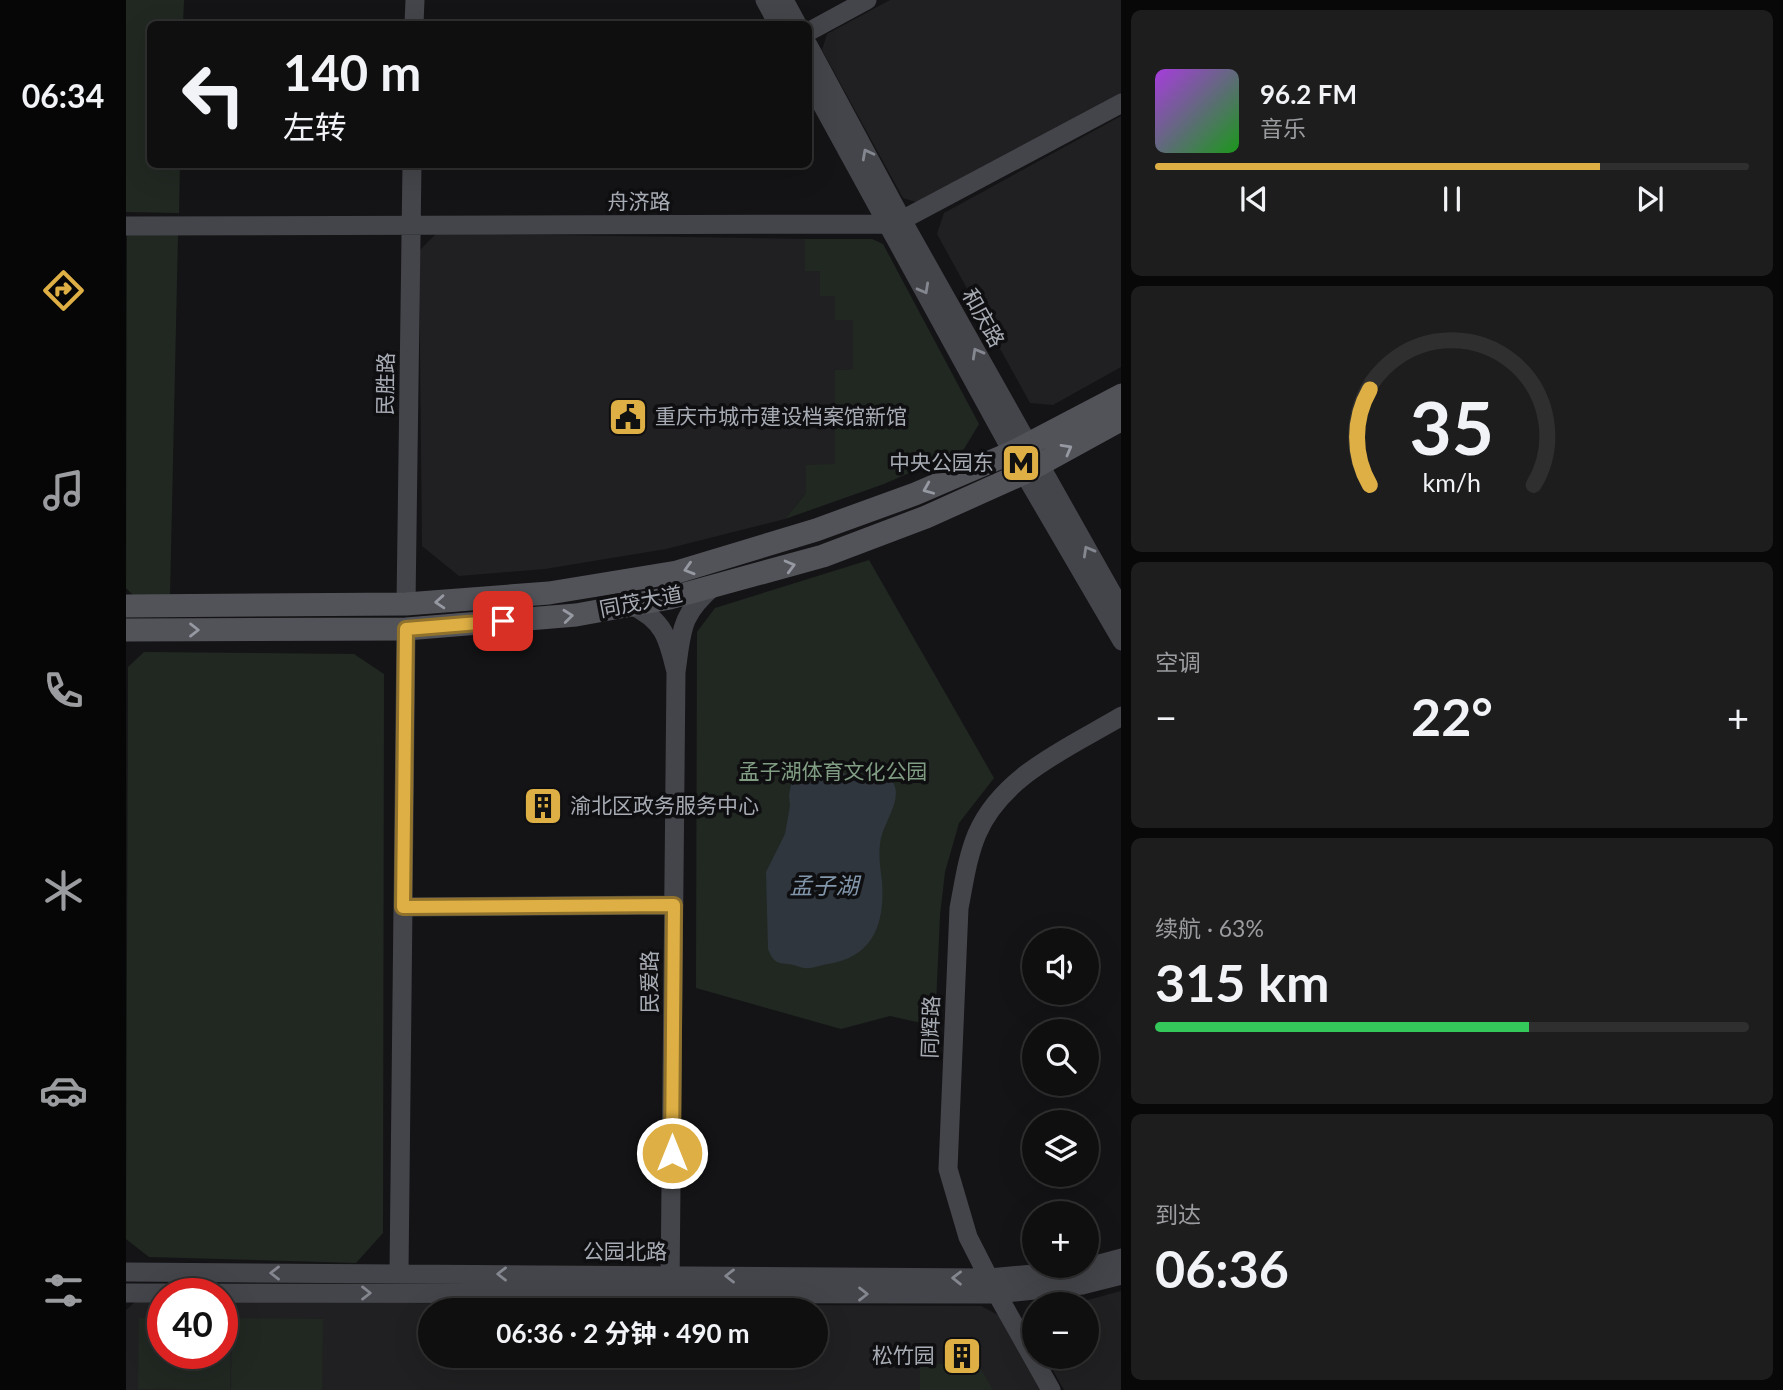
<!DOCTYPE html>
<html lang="zh">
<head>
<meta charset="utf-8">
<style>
  :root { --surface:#0f0f10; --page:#1d1d1e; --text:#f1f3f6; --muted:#9b9c9f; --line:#2f2f30; --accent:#deaf44 }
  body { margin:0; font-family:Lato,"Noto Sans SC",sans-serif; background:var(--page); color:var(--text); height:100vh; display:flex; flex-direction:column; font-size:26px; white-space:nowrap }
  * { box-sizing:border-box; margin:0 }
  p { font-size:23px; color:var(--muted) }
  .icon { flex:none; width:38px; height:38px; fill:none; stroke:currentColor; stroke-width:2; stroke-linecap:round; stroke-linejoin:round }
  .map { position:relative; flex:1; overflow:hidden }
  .sheet { display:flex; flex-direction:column; gap:10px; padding:10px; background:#080809; width:662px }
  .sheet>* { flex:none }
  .hud { position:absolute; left:21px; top:21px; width:665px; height:147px; border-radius:10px; box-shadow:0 7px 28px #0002,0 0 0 2px var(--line); background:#0f0f10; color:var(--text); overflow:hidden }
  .buttons { position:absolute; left:896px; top:928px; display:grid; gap:14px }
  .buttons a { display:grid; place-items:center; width:77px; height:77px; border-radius:50%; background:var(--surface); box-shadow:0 7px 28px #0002,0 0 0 2px var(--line); font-size:35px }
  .speed { position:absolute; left:21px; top:1278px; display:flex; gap:14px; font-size:35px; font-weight:700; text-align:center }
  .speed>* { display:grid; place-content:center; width:91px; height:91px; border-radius:50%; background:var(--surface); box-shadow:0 7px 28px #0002,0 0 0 2px var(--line); line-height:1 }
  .speed .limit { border:10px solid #d22; background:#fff; color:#111 }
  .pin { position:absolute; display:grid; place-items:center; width:60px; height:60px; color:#fff; margin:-30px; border-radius:14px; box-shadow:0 4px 10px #0006 }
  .me { position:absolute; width:77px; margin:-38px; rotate:0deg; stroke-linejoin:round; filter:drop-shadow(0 0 5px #0008) }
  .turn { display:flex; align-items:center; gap:24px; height:147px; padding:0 21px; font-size:32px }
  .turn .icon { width:91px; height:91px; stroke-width:2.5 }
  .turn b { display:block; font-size:49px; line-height:60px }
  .big { font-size:52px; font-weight:700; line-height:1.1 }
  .sheet .widget { flex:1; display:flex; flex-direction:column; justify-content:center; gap:10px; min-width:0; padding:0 24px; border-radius:10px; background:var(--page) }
  .sheet .dial { align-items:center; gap:0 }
  .dial svg { height:182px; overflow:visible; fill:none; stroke:var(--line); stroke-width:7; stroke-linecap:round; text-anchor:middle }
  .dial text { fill:var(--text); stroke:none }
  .song { display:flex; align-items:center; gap:21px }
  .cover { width:84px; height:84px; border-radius:10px; background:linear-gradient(135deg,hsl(280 70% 55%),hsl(120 70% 35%)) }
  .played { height:7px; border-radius:4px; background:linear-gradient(90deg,var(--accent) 75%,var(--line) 75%) }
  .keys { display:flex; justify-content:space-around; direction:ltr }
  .heat { display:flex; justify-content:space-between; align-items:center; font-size:38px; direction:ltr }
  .charge { height:10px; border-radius:5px; background:linear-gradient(90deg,#34c759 63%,var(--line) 0) }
  .trip { position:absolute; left:292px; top:1298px; width:410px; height:70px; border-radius:35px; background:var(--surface); box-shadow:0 7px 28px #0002,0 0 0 2px var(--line); font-weight:700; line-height:70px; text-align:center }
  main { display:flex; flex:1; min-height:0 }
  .menu { display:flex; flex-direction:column; width:126px; justify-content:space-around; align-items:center; background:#060606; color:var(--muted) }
  .menu .icon { width:49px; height:49px }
  .menu .selected { color:var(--accent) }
  .menu b { font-size:32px; color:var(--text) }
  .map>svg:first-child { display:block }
  .built { fill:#202022; fill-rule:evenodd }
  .green { fill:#212822 }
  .water { fill:#2f363d }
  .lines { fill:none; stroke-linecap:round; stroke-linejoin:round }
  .secondary { stroke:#44454a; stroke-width:19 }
  .primary { stroke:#525359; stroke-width:23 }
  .oneway { stroke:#84878f }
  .oneway2 { stroke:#9699a2 }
  .route-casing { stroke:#90722c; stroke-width:18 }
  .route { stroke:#deaf44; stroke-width:12 }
  .labels { text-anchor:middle; stroke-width:7; stroke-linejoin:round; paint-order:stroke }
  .street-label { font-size:21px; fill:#a7abb4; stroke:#0f0f11 }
  .poi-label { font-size:21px; fill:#a7abb4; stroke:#0f0f11; text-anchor:start }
  .park-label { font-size:21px; fill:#809d83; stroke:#0f0f11 }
  .water-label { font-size:23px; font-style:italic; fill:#8297ac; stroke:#0f0f11 }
</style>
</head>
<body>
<main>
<nav class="menu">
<b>06:34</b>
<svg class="icon selected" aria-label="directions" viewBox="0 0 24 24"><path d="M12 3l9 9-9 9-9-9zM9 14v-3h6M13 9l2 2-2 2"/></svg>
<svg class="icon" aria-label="music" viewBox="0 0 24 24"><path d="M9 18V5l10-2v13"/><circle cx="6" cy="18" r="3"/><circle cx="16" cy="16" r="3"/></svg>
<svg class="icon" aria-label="phone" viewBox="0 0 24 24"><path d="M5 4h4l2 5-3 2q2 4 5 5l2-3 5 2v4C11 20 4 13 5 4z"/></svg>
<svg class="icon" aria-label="climate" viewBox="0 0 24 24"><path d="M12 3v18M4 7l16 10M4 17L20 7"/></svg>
<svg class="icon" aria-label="car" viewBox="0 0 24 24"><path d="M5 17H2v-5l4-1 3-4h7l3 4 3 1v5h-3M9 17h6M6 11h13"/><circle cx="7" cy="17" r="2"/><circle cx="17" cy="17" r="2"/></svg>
<svg class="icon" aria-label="filters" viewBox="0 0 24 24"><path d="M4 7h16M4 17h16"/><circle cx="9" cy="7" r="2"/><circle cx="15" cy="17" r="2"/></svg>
</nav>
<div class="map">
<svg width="996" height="1390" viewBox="0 0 996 1390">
  <rect width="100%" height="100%" fill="#141416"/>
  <!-- built -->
  <path class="built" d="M764,0H995V95L796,204L777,198L696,50L701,34Z
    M995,116V367L927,405L904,403L811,234L818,213Z
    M311,233L679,239V271H694V296H709L727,320V369L709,370V465L680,493L659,519L540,549L419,569L333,576L296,546L293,251Z
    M995,1291V1390H938L919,1356H961V1304H926L958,1301Z
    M10,1301L37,1302V1353H96V1302L855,1306L876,1317L917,1390H0V1310ZM304,1311H690V1356H304Z"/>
  <!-- green -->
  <path class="green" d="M0,0H58L57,24H24V164L54,165L53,213L0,212Z
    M1,235H52L44,595H7L0,588Z
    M679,239H746L757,244L853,424L838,449L758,484L659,519L680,493V465L709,464V370L727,369V320H709V296H694V271H679Z
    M743,560L868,778L833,823L819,872L814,915L809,1026L764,1016L715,1029L570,988L571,632L589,608Z
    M18,652L228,654L258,674L257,1233L230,1263L23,1257L0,1239L2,667Z
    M13,1318H37V1353H96V1318H105L104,1390L12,1389Z
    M106,1318L197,1319L196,1390H105Z
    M794,1348H798V1364H852L867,1390H794Z"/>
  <!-- water -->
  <path class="water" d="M684,761C701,764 716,776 734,777C746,778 755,769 764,779C780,794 759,820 755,838C752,853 754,866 756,881C759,923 748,957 702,964C690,966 683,971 671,966C656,961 649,968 642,949L640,872L659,834L664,806L663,795L666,779L670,771Z"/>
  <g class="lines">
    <!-- secondary -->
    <path class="secondary" d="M639,0L652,24
      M658,0L671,24
      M288,24L289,0
      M682,32L741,0
      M682,45L776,220L996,611
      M682,79L898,473L996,641
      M0,226L762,224L776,220L996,103
      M280,604L286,164
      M505,605C538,620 542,638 550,672C556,630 554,615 588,586
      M277,907L548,905
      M0,1272L863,1278L951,1270L996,1258
      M273,1274L280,629
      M544,1288L550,672
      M0,1293L871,1294L956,1285L996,1275
      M925,1390L871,1294L842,1237L822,1169L833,908C838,883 841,858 851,834C876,775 944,747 996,716"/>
    <!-- primary -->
    <path class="primary" d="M0,606L280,604L423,593L551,572L690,530L789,494L887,452L996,395
      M0,630L280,629L450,615L544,598L697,556L800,517L898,473L996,419"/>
  </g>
  <!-- one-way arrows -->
  <defs><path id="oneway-chevron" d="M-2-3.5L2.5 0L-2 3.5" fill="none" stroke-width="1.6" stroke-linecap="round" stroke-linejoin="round" transform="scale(1.75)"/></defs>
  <g class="oneway">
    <use href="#oneway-chevron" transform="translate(741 154) rotate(-118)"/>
    <use href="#oneway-chevron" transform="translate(798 289) rotate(61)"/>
    <use href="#oneway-chevron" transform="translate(851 353) rotate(-119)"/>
    <use href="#oneway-chevron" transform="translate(962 551) rotate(-119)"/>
    <use href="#oneway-chevron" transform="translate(149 1273) rotate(-180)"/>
    <use href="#oneway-chevron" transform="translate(376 1274) rotate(-180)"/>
    <use href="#oneway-chevron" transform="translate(604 1276) rotate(-180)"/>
    <use href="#oneway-chevron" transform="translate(831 1278) rotate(-179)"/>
    <use href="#oneway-chevron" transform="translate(240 1293)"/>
    <use href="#oneway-chevron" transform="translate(737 1294)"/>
  </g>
  <g class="oneway2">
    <use href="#oneway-chevron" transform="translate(941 449) rotate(-29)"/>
    <use href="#oneway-chevron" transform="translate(802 489) rotate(157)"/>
    <use href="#oneway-chevron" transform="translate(664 566) rotate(-15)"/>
    <use href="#oneway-chevron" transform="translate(563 569) rotate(163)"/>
    <use href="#oneway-chevron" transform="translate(314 602) rotate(176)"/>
    <use href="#oneway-chevron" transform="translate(442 616) rotate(-6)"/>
    <use href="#oneway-chevron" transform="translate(68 630)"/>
  </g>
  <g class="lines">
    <!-- route casing -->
    <g class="route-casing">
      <path id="route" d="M377,621L280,629L277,907L548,905L546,1153"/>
    </g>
    <!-- route -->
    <use href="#route" class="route"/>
  </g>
  <!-- icons -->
  <defs>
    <g id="civic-square" transform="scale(2.0125)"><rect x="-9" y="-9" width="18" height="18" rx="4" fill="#deaf44" stroke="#0f0f11"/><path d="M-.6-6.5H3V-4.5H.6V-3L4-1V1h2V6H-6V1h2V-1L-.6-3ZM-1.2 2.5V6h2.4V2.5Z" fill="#111"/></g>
    <g id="metro-square" transform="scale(2.0125)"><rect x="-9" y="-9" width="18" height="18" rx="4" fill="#deaf44" stroke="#0f0f11"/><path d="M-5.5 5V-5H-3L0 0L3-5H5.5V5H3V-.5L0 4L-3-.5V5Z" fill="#111"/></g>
    <g id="building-square" transform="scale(2.0125)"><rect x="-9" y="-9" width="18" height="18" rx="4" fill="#deaf44" stroke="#0f0f11"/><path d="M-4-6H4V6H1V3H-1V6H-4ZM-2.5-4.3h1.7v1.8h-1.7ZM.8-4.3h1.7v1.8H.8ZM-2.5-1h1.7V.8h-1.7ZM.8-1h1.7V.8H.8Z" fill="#111"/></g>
  </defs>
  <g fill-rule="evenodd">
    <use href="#civic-square" x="502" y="417"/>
    <use href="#metro-square" x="895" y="463"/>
    <use href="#building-square" x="417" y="806"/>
    <use href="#building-square" x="836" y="1356"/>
  </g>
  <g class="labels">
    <!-- street labels -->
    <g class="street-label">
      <text x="513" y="209">舟济路</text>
      <text transform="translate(857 318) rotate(61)" y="7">和庆路</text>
      <text transform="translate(260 384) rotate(-89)" y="7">民胜路</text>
      <text transform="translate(515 602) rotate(-11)" y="7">同茂大道</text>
      <text transform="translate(524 982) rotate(-90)" y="7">民爱路</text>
      <text transform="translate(805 1027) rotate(-88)" y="7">同辉路</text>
      <text x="499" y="1259">公园北路</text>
    </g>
    <!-- poi labels -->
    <g class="poi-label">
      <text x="529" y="424">重庆市城市建设档案馆新馆</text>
      <text x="868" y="470" text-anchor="end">中央公园东</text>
      <text x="444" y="813">渝北区政务服务中心</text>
      <text x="809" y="1363" text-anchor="end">松竹园</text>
    </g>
    <!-- park labels -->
    <g class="park-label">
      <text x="707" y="779">孟子湖体育文化公园</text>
    </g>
    <!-- water labels -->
    <g class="water-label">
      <text x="698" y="894">孟子湖</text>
    </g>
  </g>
</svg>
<div class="buttons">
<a><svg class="icon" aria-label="sound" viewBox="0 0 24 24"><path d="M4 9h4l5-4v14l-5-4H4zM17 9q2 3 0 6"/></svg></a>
<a><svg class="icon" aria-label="search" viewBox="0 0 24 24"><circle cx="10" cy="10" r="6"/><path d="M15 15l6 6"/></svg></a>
<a><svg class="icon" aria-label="layers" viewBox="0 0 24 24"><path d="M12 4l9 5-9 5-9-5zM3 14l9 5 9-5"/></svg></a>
<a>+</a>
<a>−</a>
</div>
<div class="speed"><div class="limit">40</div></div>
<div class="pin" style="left:377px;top:621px;background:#d93025"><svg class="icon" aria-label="arrive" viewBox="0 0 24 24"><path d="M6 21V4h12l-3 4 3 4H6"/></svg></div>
<svg class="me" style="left:546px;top:1153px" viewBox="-20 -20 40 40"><circle r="17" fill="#deaf44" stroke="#fff" stroke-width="3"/><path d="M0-11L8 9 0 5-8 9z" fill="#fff"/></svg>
<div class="trip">06:36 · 2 分钟 · 490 m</div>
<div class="hud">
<div class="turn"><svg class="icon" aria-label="left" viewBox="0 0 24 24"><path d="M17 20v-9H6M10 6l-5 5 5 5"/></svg><div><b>140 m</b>左转</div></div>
</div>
</div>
<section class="sheet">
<div class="widget">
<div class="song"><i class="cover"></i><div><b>96.2 FM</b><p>音乐</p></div></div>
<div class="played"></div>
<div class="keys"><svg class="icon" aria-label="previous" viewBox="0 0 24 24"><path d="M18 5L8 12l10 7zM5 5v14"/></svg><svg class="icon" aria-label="pause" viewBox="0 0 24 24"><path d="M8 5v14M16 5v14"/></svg><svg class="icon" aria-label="next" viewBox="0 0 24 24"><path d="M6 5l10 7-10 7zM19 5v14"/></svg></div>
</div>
<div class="widget dial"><svg viewBox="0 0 100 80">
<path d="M14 69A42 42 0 1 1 86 69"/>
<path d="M14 69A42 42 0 0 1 14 27" stroke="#deaf44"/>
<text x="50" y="56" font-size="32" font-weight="700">35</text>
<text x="50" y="72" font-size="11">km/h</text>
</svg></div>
<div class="widget"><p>空调</p>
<div class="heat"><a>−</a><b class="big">22°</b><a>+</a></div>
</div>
<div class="widget"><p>续航 · 63%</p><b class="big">315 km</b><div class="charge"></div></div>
<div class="widget"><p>到达</p><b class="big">06:36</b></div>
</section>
</main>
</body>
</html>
